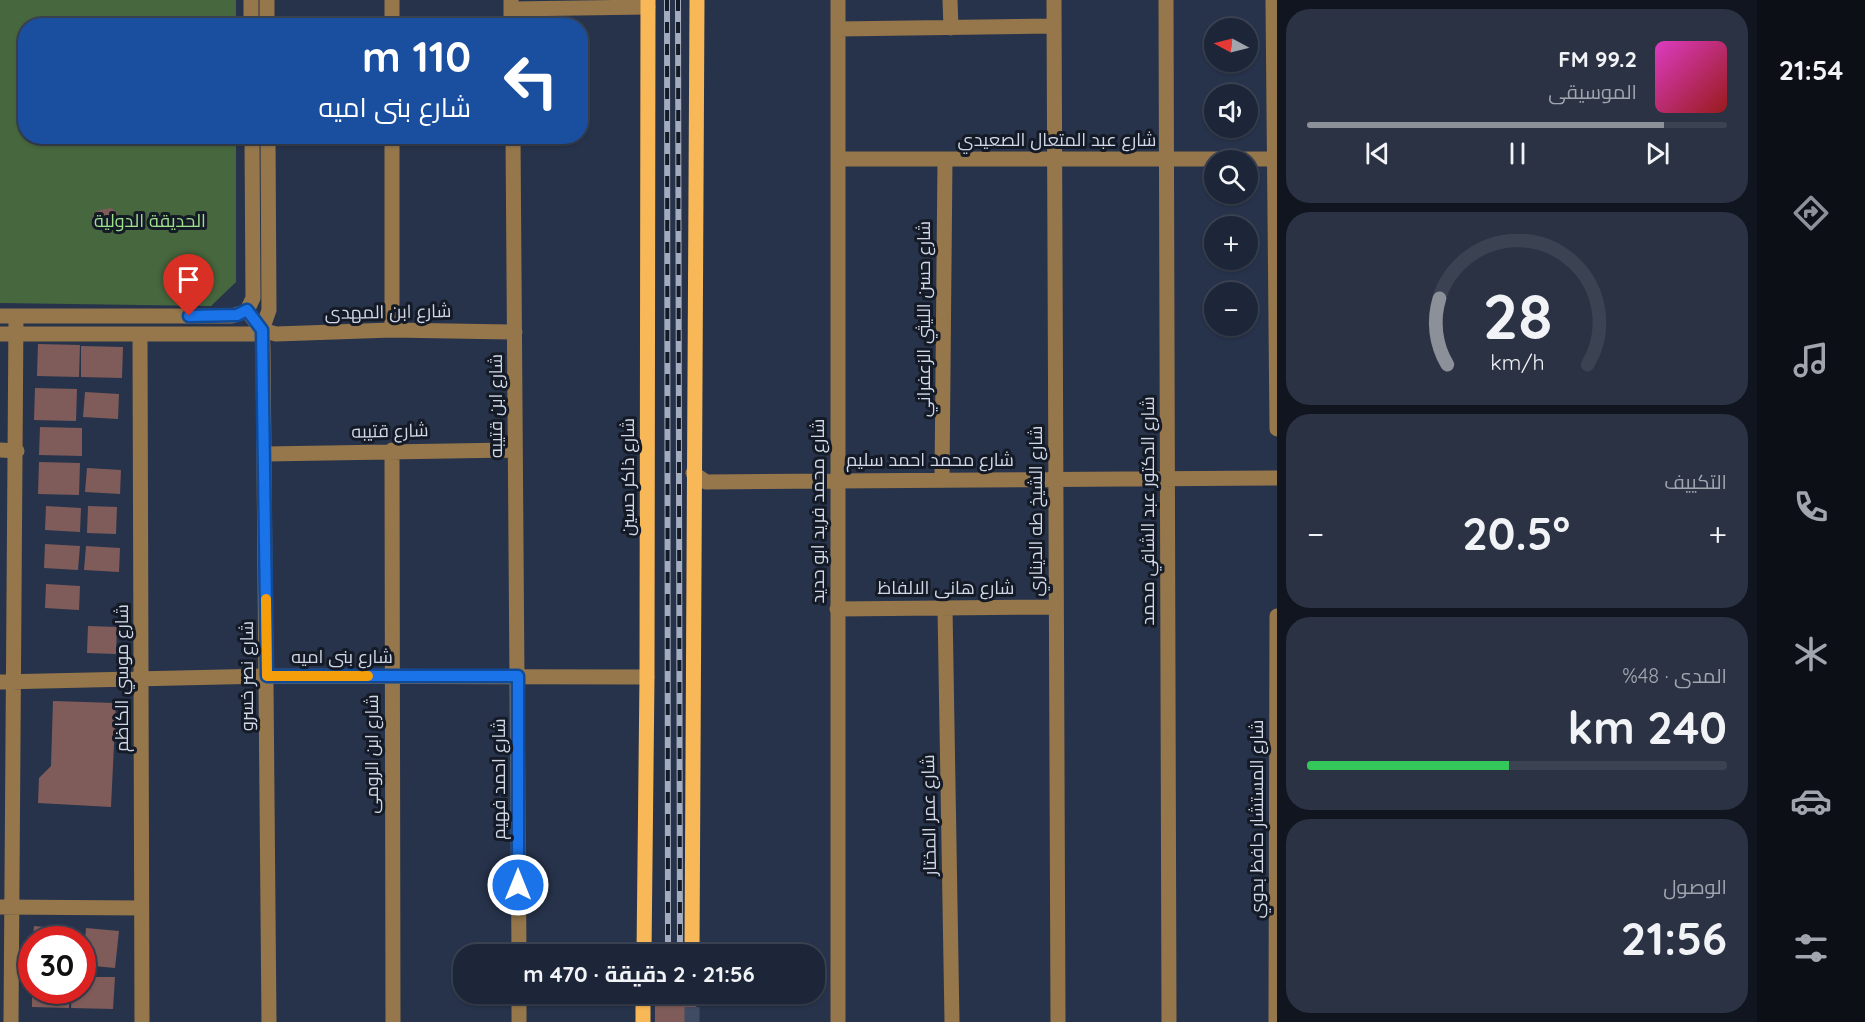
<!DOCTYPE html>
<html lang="ar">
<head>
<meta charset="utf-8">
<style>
  :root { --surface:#1d2638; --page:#2a3243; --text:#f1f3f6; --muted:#a0a5ae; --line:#3b4353; --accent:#8c9099 }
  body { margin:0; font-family:Quicksand,Cairo,sans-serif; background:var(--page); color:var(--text); direction:rtl; height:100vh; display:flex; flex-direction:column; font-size:22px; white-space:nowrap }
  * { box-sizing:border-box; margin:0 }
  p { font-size:20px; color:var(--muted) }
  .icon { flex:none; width:33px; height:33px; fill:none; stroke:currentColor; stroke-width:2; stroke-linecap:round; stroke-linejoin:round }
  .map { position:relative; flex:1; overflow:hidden; direction:ltr }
  .panel { display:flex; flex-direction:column; gap:9px; padding:9px; background:#10151f; width:480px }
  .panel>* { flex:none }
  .guide { position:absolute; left:18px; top:18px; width:570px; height:126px; border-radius:24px; box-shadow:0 2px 4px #0004,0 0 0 2px var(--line); direction:rtl; background:#1a4fa0; color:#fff; overflow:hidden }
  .needle { width:39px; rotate:277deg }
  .fabs { position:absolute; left:1204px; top:18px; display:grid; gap:12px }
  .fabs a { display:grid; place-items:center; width:54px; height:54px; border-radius:50%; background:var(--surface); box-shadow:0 2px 4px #0004,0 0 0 2px var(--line); font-size:30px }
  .speed { position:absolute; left:18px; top:926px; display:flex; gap:12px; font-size:30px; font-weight:700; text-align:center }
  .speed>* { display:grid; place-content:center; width:78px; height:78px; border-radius:50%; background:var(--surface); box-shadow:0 2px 4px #0004,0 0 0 2px var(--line); line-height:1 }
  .speed .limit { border:9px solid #d22; background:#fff; color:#111 }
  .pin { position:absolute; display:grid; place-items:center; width:51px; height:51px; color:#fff; margin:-62px -26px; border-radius:50% 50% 50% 0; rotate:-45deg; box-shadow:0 0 6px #0007 }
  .pin .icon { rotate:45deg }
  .me { position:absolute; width:66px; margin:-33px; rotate:0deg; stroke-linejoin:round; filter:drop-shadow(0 0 4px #0008) }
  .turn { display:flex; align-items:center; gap:21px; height:126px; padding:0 18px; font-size:27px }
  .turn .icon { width:78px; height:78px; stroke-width:2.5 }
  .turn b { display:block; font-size:42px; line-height:51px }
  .big { font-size:45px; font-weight:700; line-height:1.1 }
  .panel .card { flex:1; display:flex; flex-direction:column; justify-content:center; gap:9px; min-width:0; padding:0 21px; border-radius:24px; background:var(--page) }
  .panel .dial { align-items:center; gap:0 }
  .dial svg { height:156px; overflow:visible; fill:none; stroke:var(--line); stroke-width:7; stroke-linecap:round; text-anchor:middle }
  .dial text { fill:var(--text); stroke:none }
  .song { display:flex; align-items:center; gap:18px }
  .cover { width:72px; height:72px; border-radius:9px; background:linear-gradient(135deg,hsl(310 70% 55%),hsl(0 70% 35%)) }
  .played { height:6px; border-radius:3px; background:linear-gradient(90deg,var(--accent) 85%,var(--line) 85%) }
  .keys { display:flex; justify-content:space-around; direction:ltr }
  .heat { display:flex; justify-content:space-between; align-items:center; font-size:33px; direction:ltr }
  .charge { height:9px; border-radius:4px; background:linear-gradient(90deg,#34c759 48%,var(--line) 0) }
  .trip { position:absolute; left:453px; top:944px; width:372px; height:60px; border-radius:24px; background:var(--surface); box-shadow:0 2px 4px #0004,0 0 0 2px var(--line); font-weight:700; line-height:60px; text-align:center; direction:rtl }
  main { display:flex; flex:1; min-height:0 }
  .dock { display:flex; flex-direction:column; width:108px; justify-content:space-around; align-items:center; background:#0c0f16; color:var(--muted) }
  .dock .icon { width:42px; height:42px }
  .dock .active { color:var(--accent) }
  .dock b { font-size:27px; color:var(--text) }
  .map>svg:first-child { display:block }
  .green { fill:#47673e }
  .building { fill:#7f5c59 }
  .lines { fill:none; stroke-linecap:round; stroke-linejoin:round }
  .major-tunnel { stroke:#404c63; stroke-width:15; stroke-dasharray:15 8; stroke-linecap:butt }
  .minor { stroke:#96774b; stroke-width:15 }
  .major { stroke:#f9b857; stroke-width:15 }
  .rail-casing { stroke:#a3acbe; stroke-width:6 }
  .rail { stroke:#151b26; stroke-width:4; stroke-dasharray:11; stroke-linecap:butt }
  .route-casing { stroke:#114b97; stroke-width:15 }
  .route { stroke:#1a73e8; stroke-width:10 }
  .slow { stroke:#f59e0b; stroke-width:10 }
  .labels { text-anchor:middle; stroke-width:6; stroke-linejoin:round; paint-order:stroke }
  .street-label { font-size:18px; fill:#d0d8e8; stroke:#151b26 }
  .park-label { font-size:18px; fill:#9edf8c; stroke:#151b26 }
</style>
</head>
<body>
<main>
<nav class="dock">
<b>21:54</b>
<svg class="icon active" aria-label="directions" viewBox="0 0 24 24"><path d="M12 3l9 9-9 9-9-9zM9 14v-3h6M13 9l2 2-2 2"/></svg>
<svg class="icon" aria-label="music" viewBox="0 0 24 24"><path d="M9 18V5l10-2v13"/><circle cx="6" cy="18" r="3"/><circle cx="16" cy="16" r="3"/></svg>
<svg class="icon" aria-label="phone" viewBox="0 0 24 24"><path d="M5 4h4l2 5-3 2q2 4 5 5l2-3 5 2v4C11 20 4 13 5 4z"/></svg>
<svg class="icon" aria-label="climate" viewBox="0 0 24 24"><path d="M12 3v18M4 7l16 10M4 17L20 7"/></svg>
<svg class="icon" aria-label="car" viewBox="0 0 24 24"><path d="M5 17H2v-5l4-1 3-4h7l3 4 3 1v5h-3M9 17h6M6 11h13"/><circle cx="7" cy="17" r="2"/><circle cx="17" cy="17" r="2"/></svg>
<svg class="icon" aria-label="filters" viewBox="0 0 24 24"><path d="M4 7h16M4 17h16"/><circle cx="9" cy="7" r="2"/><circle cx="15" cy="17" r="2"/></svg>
</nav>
<section class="panel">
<div class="card">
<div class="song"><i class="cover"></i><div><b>99.2 FM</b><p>الموسيقى</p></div></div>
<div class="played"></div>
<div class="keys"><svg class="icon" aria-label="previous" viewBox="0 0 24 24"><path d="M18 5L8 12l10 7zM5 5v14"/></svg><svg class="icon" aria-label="pause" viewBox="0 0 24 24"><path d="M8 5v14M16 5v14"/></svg><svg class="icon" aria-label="next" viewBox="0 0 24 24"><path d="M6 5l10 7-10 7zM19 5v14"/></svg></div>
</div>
<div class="card dial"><svg viewBox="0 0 100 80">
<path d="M14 69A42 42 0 1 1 86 69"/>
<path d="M14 69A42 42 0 0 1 10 35" stroke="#8c9099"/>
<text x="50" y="56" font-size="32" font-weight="700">28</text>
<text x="50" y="72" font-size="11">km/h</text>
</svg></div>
<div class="card"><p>التكييف</p>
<div class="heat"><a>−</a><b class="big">20.5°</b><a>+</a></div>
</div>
<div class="card"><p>المدى · 48%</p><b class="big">240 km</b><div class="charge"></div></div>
<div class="card"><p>الوصول</p><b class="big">21:56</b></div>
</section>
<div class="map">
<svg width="1277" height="1022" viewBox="0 0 1277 1022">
  <rect width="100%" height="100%" fill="#27334b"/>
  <!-- green -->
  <path class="green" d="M0,0H236V25L26,26V136L236,137V282L211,306L0,303Z"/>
  <!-- building -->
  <path class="building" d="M111,208L118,213L111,223L100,225L92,218L96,211Z
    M38,344L80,345L79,377L37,376Z
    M81,346L123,347L122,378L81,377Z
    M35,388L77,389L76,421L34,420Z
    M85,392L119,394L118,419L83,417Z
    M40,427L82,428V456L39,455Z
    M39,462L80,463L79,495L38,494Z
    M87,468L121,470L120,494L85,492Z
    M46,506L81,508L80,532L45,530Z
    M88,506L117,507L116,534L87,533Z
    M45,544L80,546L78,570L44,568Z
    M86,546L120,548L119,572L84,570Z
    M46,584L80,586L79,610L45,608Z
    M88,626L117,627L116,654L87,653Z
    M53,701L116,703L111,807L38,803L39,778L51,766Z
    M34,926L77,930L76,939H33Z
    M86,928L119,931L115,968L83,965Z
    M655,951H696V954H655Z
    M82,977H115L113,1009L71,1008L72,990H82Z
    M32,990H70L69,1008L32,1007Z
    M655,993H696V1022H655Z"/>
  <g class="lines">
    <!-- major-tunnel -->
    <path class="major-tunnel" d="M692,1022V993"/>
    <!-- minor -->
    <path class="minor" d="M251,0V26
      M267,0V26
      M392,0V26
      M511,0V26
      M950,0L951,28
      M1054,0L1058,1022
      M1166,0L1169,1022
      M1273,0L1277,429
      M511,9L648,7
      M838,29L1054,26
      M392,136V330
      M513,136L519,954
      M838,159H1277
      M247,311L262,330L263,348L269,1022
      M247,311L253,298L252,136
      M0,316H232L247,311
      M262,330L276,334L392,330L515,332
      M262,330L269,310L268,136
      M0,334H254L262,330
      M140,334L142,1022
      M0,450L17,451
      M392,450L393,1022
      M266,454L515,450
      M693,473L706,482L1277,478
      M942,479L945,159
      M945,608L952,1022
      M837,609L1056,607
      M0,682L267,676L647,677
      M0,907L141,908
      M519,993V1022
      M11,1022L16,316
      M838,1022V0
      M1276,1022L1277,616"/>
    <!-- major -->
    <path class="major" d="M692,951L697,0
      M644,954L647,677L648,0
      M643,1022V993"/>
    <!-- rail casing -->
    <g class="rail-casing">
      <path id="rail" d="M667,0L668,951
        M678,0L680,951"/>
    </g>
    <!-- rail -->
    <use href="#rail" class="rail"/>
  </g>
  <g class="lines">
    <!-- route casing -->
    <g class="route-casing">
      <path id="route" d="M189,316L237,315L247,310L262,330L267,676H518V885"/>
    </g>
    <!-- route -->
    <use href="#route" class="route"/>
    <!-- slow -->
    <path class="slow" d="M266,599L267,676H368"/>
  </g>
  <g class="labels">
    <!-- street labels -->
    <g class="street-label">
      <text x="1057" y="146">شارع عبد المتعال الصعيدي</text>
      <text transform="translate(388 312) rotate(-1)" y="6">شارع ابن المهدى</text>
      <text transform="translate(924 319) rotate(-90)" y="6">شارع حسن الليثي الزعفراني</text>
      <text transform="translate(496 406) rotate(-90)" y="6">شارع ابن قتيبه</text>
      <text transform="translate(390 431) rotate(-1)" y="6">شارع قتيبه</text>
      <text x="930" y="466">شارع محمد احمد سليم</text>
      <text transform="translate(628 477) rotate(-90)" y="6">شارع ذاكر حسين</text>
      <text transform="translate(818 511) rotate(-90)" y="6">شارع محمد فريد ابو حديد</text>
      <text transform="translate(1036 511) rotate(-90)" y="6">شارع الشيخ طه الديناري</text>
      <text transform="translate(1148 511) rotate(-90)" y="6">شارع الدكتور عبد الشافي محمد</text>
      <text x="946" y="594">شارع هانى الالفاظ</text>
      <text x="342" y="663">شارع بنى اميه</text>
      <text transform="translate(247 676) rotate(-90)" y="6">شارع نصر خسرو</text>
      <text transform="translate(122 678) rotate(-90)" y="6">شارع موسي الكاظم</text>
      <text transform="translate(372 754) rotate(-90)" y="6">شارع ابن الرومى</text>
      <text transform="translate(499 779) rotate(-90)" y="6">شارع احمد فهيم</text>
      <text transform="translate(929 815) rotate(-91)" y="6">شارع عمر المختار</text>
      <text transform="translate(1257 819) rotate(-90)" y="6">شارع المستشار حافظ بدوي</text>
    </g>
    <!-- park labels -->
    <g class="park-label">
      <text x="150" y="227">الحديقة الدولية</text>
    </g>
  </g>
</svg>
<div class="fabs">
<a><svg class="needle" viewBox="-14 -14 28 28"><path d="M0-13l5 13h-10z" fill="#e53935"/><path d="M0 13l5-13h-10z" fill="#a0a5ae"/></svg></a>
<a><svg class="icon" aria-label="sound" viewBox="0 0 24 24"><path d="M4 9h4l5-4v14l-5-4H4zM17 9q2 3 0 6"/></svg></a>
<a><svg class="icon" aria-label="search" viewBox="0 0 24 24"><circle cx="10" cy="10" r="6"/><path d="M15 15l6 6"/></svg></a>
<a>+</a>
<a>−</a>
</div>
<div class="speed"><div class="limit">30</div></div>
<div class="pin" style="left:189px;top:316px;background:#d93025"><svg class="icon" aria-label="arrive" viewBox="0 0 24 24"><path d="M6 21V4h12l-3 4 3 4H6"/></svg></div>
<svg class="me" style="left:518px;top:885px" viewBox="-20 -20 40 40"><circle r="17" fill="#1a73e8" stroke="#fff" stroke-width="3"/><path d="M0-11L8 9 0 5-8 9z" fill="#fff"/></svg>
<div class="trip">21:56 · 2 دقيقة · 470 m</div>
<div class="guide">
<div class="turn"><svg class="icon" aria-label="left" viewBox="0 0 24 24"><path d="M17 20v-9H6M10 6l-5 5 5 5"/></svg><div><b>110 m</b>شارع بنى اميه</div></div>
</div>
</div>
</main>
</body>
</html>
